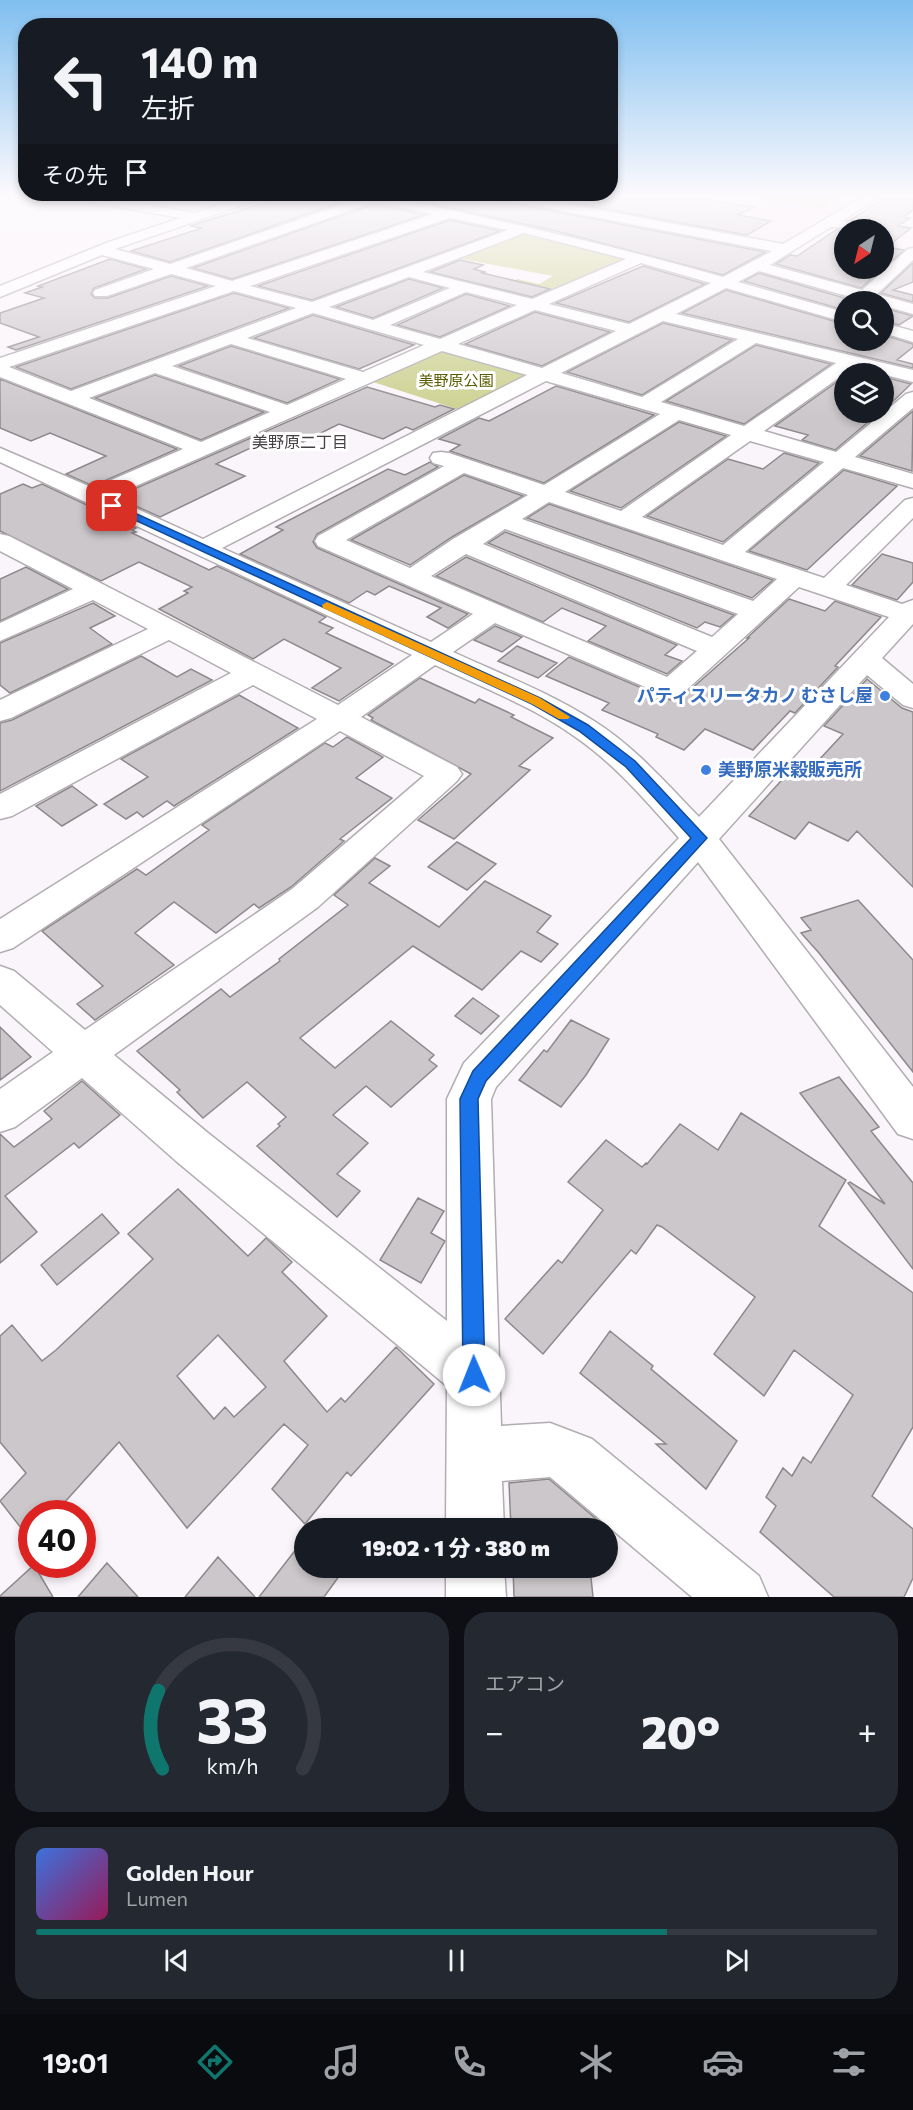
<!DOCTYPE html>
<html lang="ja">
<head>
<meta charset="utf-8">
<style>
  :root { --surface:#171b24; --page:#242831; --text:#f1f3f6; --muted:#9ea1a6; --line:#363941; --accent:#0f766e }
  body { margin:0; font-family:Commissioner,"Noto Sans JP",sans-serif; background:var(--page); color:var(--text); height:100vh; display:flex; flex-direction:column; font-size:22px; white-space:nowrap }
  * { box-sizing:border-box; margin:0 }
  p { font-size:20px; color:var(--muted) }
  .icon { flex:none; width:33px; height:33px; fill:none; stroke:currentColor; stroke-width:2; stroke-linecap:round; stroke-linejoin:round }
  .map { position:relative; height:1597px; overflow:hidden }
  .panel { display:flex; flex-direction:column; gap:15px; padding:15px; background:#0d0f14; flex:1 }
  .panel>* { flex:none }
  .guide { position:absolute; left:18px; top:18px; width:600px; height:183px; border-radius:24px; box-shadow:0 3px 9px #0003; background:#171b24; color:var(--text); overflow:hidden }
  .needle { width:39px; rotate:215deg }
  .controls { position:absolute; left:834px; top:219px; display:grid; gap:12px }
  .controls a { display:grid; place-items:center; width:60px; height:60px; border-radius:50%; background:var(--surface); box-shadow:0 3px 9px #0003; font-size:30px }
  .speed { position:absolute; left:18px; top:1500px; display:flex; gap:12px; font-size:30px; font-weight:700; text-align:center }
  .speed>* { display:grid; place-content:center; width:78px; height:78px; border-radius:50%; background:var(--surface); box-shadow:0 3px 9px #0003; line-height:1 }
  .speed .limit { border:9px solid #d22; background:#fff; color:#111 }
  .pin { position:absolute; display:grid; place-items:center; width:51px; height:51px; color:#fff; margin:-26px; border-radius:12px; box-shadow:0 3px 9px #0006 }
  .me { position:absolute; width:66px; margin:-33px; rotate:359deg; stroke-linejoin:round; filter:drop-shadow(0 0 4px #0008) }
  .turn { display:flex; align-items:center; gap:21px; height:126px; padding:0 24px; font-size:27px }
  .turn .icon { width:78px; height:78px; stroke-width:2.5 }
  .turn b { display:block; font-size:42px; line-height:51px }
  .then { display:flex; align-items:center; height:57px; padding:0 24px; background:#0003; gap:12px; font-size:22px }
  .big { font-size:45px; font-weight:800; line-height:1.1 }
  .panel .widget { flex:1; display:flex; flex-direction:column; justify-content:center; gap:9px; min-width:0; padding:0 21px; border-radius:24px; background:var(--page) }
  .panel .dial { align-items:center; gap:0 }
  .dial svg { height:156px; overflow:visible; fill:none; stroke:var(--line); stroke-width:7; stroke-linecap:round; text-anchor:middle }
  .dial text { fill:var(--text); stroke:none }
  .song { display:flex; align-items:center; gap:18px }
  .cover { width:72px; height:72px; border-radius:9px; background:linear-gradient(135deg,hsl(220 70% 55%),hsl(330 70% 35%)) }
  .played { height:6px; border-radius:3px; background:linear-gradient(90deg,var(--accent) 75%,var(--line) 75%) }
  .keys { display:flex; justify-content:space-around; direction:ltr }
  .heat { display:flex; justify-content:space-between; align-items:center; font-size:33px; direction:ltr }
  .panel .tiles { flex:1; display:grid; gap:15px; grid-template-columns:1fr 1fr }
  .widget:last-child { grid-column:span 2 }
  .trip { position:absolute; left:294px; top:1518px; width:324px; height:60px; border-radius:30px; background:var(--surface); box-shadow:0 3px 9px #0003; font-weight:800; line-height:60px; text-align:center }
  .tab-bar { display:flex; height:96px; justify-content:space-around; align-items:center; background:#090b0e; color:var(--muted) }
  .tab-bar .icon { width:42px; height:42px }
  .tab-bar .selected { color:var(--accent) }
  .tab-bar b { font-size:27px; color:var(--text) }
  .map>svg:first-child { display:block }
  .built { fill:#f1e7f1 }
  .green { fill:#ccd18f }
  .building { fill:#ccc7ca; stroke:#8d888b; stroke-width:1.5; fill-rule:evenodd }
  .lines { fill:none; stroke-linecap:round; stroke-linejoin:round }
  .minor-casing { stroke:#b1adb1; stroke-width:3 }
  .minor { fill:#fff; fill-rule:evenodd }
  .route { fill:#1a73e8; stroke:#114b97; stroke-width:1.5 }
  .slow { fill:#f59e0b }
  .shop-dot { fill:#3f7fe0; stroke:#fff; stroke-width:2 }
  .labels { text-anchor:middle; stroke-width:6; stroke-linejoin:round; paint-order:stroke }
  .far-park-label { font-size:15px; fill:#5a5d00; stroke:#fff }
  .far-neighbourhood-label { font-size:16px; fill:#454145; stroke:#fff }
  .shop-label { font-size:18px; font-weight:bold; fill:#366cbe; stroke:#fff; text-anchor:end }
</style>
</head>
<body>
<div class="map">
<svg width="913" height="1597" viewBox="0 0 913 1597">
  <rect width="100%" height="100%" fill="#faf5fa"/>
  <!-- built -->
  <path class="built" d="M556,195H865L786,243H780L545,200Z"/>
  <!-- green -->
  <path class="green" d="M736,195H846L823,209Z
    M527,232L631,258L547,295L505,285L518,279L539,284L553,276L457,258Z
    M444,349L530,374L460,410L370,381Z"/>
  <!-- building -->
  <path class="building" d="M290,195H350L353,198L170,262L131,251L202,228L190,226Z
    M390,195H492L500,201L765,252L723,275L556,231Z
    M530,195H682L754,207L738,215L771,221L747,235Z
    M889,195H913V210L904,217L910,218L898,226L911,228L887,247L904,250L884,268V230L873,224L850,220Z
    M374,204L424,215L232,279L193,268Z
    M450,220L500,231L312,300L258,286Z
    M836,230H844V268H883L861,288L776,264L790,255L797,256Z
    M110,259L146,269L94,288L91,294L95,298H108L171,276L208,286L16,350L8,347L39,337L0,323V313L44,298L25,293L42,287L38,286Z
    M460,260L483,265L474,269L485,272L482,273L550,289L532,297L430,272Z
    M913,263V282L893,290L913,295V302L881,293Z
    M643,266L705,284L629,322L556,303Z
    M759,273L858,302H844V310L744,281Z
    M409,279L443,288L373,318L336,307Z
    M726,290L844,324V340H884V335L913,344V347L897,360L913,364V368L682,313Z
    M234,293L289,308L71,389L16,367Z
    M466,294L510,306L440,337L397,325Z
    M884,308L913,316L899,325L884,321Z
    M535,312L610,332L542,366L465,344Z
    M313,315L414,345L359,369L254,338Z
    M663,323L732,340L642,395L567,372Z
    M756,345L831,364L744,424L666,401Z
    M231,346L340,379L287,403L179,366Z
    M155,375L264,412L201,440L95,398Z
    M844,377V412H880L835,450L802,440L808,435L775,426Z
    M884,377L911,384L884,410Z
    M0,379L177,449L93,486L66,474L106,456L50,433L31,441L0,428Z
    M556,386L654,415L544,483L450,451L460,445L439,439L479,418L489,421Z
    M367,387L435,407L440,405L454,409L413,430L406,427L383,439L339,424L303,442L281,434L216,464L245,476L160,517L116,497Z
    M913,411L912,471L860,456Z
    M679,422L726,436L621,508L570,491Z
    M784,453L819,463L723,542L647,516L728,459L763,469Z
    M430,462L438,467L317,534L313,542L317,548L468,614L448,628L427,617L441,608L389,586L375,595L367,591L349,603L240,554L283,530L276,527L388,469L405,475Z
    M844,470L897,486L807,570L749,551Z
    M464,475L523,496L452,537L410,565L351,540Z
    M23,484L32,488L42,484L136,528L132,530L136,532L132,533L209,570L217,566L326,617L319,622L333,628L326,633L393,664L339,701L312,688L341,668L284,639L253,659L159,609L188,593L184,591L192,587L139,562L101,581L0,531V494Z
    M549,504L773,580L752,598L527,518Z
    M505,532L734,615L720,627L705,622L697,628L488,543Z
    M882,554L913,563V582L897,600L852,585Z
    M466,557L677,645L665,655L682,661L667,674L588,641L606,626L562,608L543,622L436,576Z
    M26,567L68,589L0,621V579Z
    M789,599L825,611L835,601L881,617L835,666L838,667L795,713L790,711L753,750L705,729L684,750L656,737L658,734L602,710L609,703L546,676L569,657L670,700L682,697L749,638H747Z
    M93,603L115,616L90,628L112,644L10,693L0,685V643Z
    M495,626L522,637L502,652L474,640Z
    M517,646L557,663L538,678L498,661Z
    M141,656L177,677L191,669L212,680L0,791V723L12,720Z
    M420,678L475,703L479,699L514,715L511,717L553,738L519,766L530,770L454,839L418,820L471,774L371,720L373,718L368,715Z
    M867,679L902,708L913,712V887L857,831L848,841L809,822L795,839L749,816L791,770L804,776L843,734L824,726Z
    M239,695L298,728L174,806L167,801L143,817L137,812L126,819L104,804L148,777L121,759Z
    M347,737L383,757L356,778L392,798L340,839L344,841L291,887L259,908L254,904L216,933L174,902L135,933L174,965L95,1020L77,1004L103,986L42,931L137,869L146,875L209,830L202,825L325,743L333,747Z
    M72,786L97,805L62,826L36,806Z
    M457,842L496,864L467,890L428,867Z
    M375,858L390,866L369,883L439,927L485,881L551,916L537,932L558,944L541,962L521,951L482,990L413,946L300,1038L335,1068L391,1021L434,1055L429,1060L437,1066L391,1107L366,1086L333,1115L368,1143L337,1174L360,1191L337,1217L257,1146L280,1126L278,1124L286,1117L247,1082L203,1118L177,1092L180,1090L137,1051L221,989L230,997L280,961L279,959L348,905L334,895Z
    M858,900L913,960V1072L819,953L801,933L811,930L801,918Z
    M473,998L499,1016L481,1034L455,1016Z
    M571,1020L609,1039L586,1075L561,1107L519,1080L544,1050L547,1052Z
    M0,1027L31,1057L0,1080Z
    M839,1077L879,1127L871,1131L913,1183V1269L848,1183L850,1182L885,1204L800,1093Z
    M82,1081L120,1115L79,1148L74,1143L5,1196L37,1232L0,1263V1134L14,1147L52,1119L44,1111Z
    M741,1113L846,1180L819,1226L913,1293V1427L872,1496L913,1529V1578L904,1597H834L760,1532L776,1506L766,1497L783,1468L792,1476L803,1457L811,1463L853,1395L794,1350L764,1396L714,1354L755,1297L662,1227L657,1225L636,1254L631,1250L543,1354L505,1319L558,1260L562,1263L603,1210L568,1182L606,1140L642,1167L646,1163L647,1164L680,1124L718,1150Z
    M178,1189L248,1256L266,1238L292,1262L282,1272L327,1316L284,1361L327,1412L341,1398L345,1402L396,1347L434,1384L351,1476L347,1472L305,1524L272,1489L308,1445L284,1424L187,1528L119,1442L54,1514H32V1542L0,1501L26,1473L0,1442V1336L12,1325L42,1361L56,1350L153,1259L128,1234ZM218,1335L266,1387L234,1417L225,1407L214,1419L177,1376Z
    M418,1198L444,1211L431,1233L445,1241L421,1283L380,1260Z
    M102,1214L119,1233L57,1285L41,1265Z
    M610,1331L653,1366L651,1369L737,1441L706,1489L656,1444H666L580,1373Z
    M549,1479L607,1528H511L509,1483Z
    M304,1539V1568H345L324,1597H259Z
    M218,1557L255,1597H185Z
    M107,1563L138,1597H78Z
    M34,1565L53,1597H0V1596Z
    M513,1568H590L593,1597H514Z"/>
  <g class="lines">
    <!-- minor casing -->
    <g class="minor-casing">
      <path id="minor" d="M67,195H94L195,213L248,195H266L264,198L115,249L170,264L358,199L352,195H388L387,197C500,220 612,245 723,277L772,251L500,199L494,195H519L783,244L866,195H881L842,221L873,226L880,230L831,227L770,265L862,290L908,249L913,248V260L877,294L913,304V314L884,306V302H868L759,271L738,282L844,312V322L726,288L676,314L913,370V382L854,367L764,431L836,452L906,394L913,392V408L855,457L913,474V488L843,468L745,552L824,578L905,500L913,498V518L846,585L902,604L913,600V624L882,658L913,684V708L903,705L867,675L719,839L913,1087V1139L898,1134L698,862L496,1087L491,1099L501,1426L550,1423L592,1439L759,1576L768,1597H692L550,1477L502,1481L504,1528H446L447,1386L176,1161L82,1078L15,1127L0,1132V1089L53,1052L0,1005V966L14,971L85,1030L292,889L424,776L340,731L13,948L0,952V919L317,719L253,685L12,816L0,819V794L231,673L169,640L11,718L0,721V700L148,629L93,600L0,641V623L73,589L0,551V534L9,536L338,705L412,655L0,462V448L93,488L183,449L0,377V358L216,286L171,274L107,296H95L93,293L95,290L154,269L102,255L0,297V286L106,243L180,218L73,199ZM374,202L433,214L232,281L186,268ZM450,218L508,230L312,302L250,286ZM524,233L626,259L532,299L423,272ZM641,263L711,283L629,324L549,304ZM409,277L450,288L373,320L329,307ZM234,291L296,308L71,391L9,367ZM466,292L517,305L440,339L390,325ZM535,310L616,331L542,368L458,344ZM313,313L424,345L363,372L247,338ZM663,321L738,339L642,397L561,373ZM756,343L836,363L744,426L661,402ZM231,344L346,379L287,405L172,366ZM442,351L527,375L203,539L111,497ZM155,373L270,412L201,442L89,398ZM546,381L660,414L544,485L449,453L441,452L433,453L430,458L433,463L444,466L318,536L315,541L318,546L473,614L431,642L222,548ZM679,420L731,435L621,511L565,492ZM750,441L824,462L723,545L642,517ZM464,473L528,495L453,539L410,568L346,540ZM549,502L777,579L753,601L522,519ZM505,529L738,614L712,637L483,544ZM466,554L697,651L667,677L431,576ZM799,587L889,617L699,817C666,783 634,746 594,721C550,693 501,674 453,652L495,623L671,698L681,695ZM435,665C481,687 532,706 574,736C615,764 646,801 679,838L464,1063L447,1099V1321L208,1133L114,1055L318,907L457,781L462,774L457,767L361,717Z
        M884,323L913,331V342L884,333Z
        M446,1568H504L506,1597H446Z"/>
    </g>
    <!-- minor -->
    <use href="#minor" class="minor"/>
  </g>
  <!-- sky -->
  <linearGradient id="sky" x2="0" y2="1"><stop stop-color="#80bff0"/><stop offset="0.47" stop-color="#fdfafd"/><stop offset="1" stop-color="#fdfafd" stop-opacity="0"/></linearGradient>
  <rect width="913" height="418" fill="url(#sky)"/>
  <!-- route -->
  <path class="route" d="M109,504H115L540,698L588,725L635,761L707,838L486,1081L478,1099L485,1375L482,1383L474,1386L466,1383L463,1375L460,1099L473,1071L691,838L626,767L579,731L532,704L109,508Z"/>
  <!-- slow -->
  <path class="slow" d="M327,602L540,698L570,717L568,719H559L532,704L323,608L322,605Z"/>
  <!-- markers -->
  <g class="shop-dot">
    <circle cx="885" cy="696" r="6"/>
    <circle cx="706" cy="770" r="6"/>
  </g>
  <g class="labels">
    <!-- far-park labels -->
    <g class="far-park-label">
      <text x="456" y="386">美野原公園</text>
    </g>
    <!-- far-neighbourhood labels -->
    <g class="far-neighbourhood-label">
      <text x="300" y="448">美野原二丁目</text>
    </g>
    <!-- shop labels -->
    <g class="shop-label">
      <text x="873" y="702">パティスリータカノ むさし屋</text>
      <text x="718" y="776" text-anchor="start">美野原米穀販売所</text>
    </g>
  </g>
</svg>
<div class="controls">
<a><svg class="needle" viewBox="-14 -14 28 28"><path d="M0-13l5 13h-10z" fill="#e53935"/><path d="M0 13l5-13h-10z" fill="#9ea1a6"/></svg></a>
<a><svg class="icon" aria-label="search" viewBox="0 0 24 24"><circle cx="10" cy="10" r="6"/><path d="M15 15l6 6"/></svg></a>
<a><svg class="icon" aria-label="layers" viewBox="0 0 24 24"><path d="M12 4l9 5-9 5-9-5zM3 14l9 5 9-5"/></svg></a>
</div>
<div class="speed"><div class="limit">40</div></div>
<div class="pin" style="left:112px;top:506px;background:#d93025"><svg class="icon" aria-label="arrive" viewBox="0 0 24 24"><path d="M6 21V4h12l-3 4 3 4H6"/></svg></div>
<svg class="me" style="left:474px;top:1375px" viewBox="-20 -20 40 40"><circle r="19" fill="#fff"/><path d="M0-13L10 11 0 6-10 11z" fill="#1a73e8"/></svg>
<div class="trip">19:02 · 1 分 · 380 m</div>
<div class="guide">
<div class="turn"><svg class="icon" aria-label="left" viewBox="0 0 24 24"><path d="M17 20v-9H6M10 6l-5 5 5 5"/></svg><div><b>140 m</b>左折</div></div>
<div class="then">その先<svg class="icon" aria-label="arrive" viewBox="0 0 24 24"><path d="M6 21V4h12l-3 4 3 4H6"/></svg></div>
</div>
</div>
<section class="panel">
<div class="tiles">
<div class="widget dial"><svg viewBox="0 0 100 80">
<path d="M14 69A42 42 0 1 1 86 69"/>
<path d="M14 69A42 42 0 0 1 12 29" stroke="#0f766e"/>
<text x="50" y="56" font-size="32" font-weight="700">33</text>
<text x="50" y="72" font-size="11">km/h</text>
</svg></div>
<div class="widget"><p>エアコン</p>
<div class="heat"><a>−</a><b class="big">20°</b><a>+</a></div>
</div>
<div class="widget">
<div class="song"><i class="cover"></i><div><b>Golden Hour</b><p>Lumen</p></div></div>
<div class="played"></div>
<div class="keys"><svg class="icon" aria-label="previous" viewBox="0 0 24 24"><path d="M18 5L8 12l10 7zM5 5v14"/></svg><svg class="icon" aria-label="pause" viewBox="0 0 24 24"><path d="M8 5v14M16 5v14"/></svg><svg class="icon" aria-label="next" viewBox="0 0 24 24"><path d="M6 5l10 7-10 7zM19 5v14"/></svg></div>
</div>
</div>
</section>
<nav class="tab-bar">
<b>19:01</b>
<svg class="icon selected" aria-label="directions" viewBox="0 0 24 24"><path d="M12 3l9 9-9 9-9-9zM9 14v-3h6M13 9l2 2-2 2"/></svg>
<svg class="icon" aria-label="music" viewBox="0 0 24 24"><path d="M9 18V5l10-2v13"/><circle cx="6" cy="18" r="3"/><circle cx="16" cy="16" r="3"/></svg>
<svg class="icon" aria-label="phone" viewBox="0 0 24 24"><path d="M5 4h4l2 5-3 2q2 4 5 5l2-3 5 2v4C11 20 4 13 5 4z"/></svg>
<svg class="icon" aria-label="climate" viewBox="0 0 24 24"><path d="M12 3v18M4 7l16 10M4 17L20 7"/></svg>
<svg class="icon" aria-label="car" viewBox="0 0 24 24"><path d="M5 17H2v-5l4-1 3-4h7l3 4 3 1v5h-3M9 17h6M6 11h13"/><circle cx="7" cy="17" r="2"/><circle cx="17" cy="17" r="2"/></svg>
<svg class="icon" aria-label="filters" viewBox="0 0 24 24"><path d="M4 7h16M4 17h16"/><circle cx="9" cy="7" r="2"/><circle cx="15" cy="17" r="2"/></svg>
</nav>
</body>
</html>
